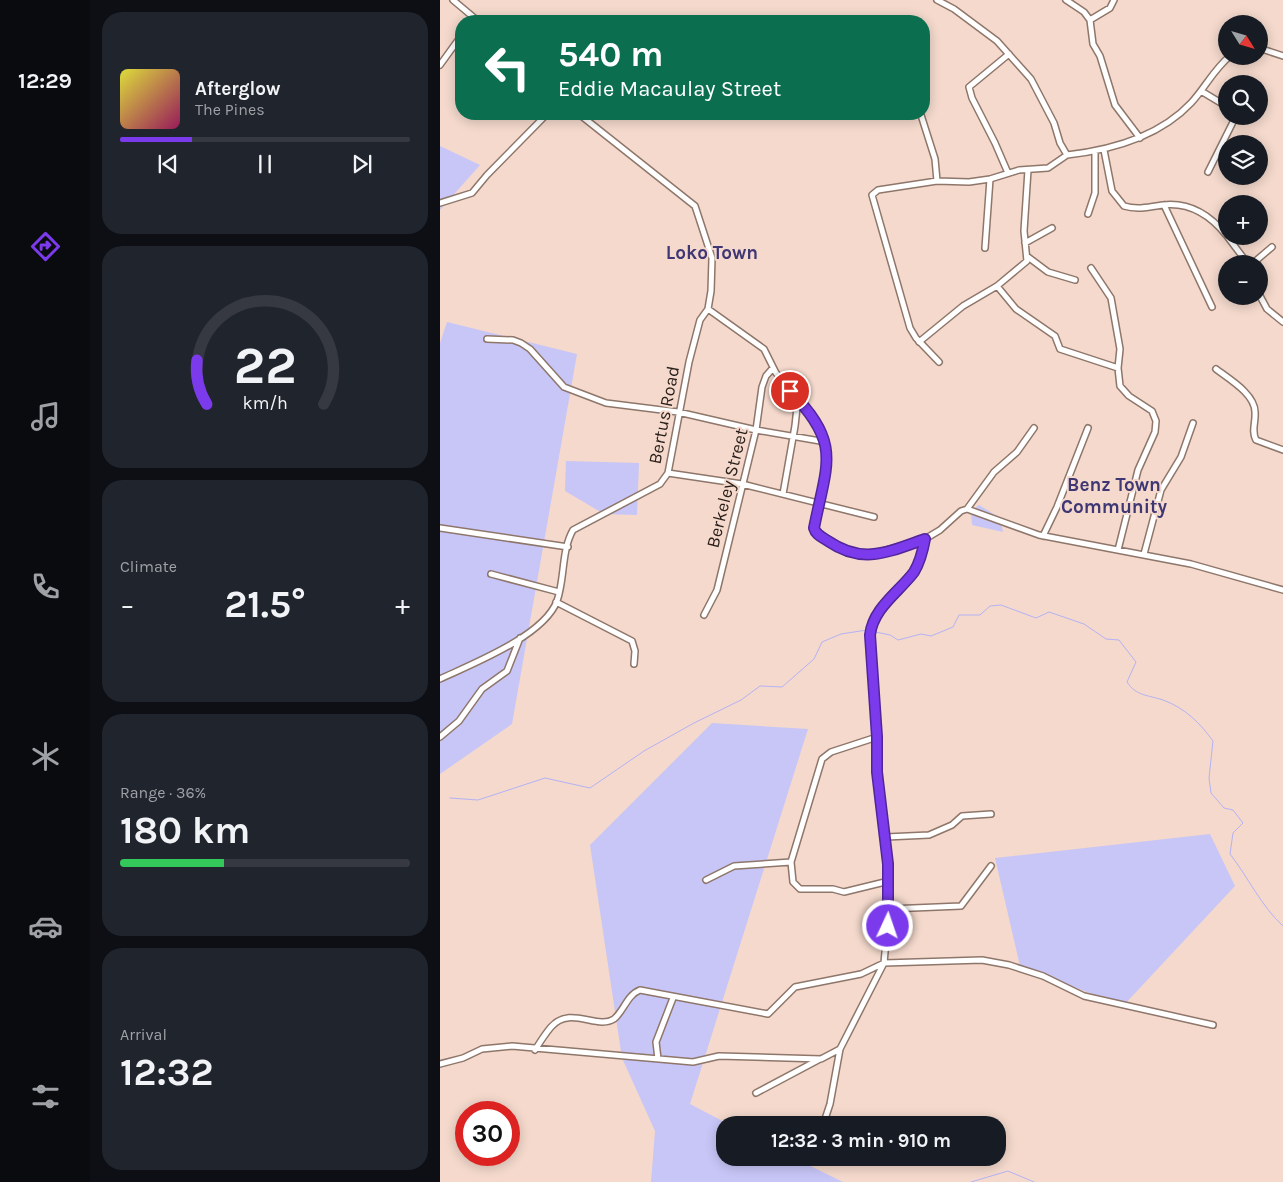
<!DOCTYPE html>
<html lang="en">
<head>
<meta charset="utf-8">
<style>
  :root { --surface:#171b24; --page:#20242c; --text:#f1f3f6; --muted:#9ea1a6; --line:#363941; --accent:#7c3aed }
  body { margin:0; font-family:Karla,sans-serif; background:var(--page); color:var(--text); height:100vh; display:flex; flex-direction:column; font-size:19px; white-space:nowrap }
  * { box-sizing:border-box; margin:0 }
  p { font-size:16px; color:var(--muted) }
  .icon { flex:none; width:28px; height:28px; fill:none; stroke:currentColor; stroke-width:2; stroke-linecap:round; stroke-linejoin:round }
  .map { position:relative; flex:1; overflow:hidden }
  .details { display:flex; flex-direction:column; gap:12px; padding:12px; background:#0d0f14; width:350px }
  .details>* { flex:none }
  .top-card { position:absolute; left:15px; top:15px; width:475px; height:105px; border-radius:20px; box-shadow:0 2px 12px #0003; background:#0b6e4f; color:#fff; overflow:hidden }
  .needle { width:32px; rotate:127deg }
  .controls { position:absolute; left:778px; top:15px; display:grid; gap:10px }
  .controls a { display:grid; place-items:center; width:50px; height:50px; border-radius:50%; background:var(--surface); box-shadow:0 2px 12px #0003; font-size:25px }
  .speed { position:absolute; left:15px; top:1101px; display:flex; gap:10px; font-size:25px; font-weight:700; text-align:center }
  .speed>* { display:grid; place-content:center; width:65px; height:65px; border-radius:50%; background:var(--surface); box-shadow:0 2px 12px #0003; line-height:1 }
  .speed .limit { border:8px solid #d22; background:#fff; color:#111 }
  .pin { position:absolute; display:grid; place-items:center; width:42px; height:42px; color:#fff; margin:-21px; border:2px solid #fff; border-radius:50%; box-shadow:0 1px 5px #0007 }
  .me { position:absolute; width:55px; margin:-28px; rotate:3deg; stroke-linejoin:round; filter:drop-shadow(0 0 4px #0008) }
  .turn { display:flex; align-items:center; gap:18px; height:105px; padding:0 20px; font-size:22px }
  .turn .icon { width:65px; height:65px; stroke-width:2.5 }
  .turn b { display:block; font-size:35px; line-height:42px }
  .big { font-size:38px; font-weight:700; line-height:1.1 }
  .details .widget { flex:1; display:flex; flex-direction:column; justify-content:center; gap:8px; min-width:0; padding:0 18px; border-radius:20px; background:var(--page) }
  .details .dial { align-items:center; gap:0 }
  .dial svg { height:130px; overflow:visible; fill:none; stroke:var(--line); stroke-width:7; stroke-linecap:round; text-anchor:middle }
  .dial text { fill:var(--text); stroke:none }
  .song { display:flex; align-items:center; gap:15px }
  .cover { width:60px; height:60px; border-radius:8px; background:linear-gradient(135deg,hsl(60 70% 55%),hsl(330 70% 35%)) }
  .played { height:5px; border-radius:2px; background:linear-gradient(90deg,var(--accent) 25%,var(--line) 25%) }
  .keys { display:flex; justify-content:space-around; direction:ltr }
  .heat { display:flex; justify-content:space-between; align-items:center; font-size:28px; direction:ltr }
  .charge { height:8px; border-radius:4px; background:linear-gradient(90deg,#34c759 36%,var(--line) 0) }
  .trip { position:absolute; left:276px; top:1116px; width:290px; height:50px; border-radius:20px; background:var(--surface); box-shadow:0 2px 12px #0003; font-weight:700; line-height:50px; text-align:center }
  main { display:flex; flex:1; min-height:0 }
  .menu { display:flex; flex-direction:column; width:90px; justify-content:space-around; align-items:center; background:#090b0e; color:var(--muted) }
  .menu .icon { width:35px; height:35px }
  .menu .active { color:var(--accent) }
  .menu b { font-size:22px; color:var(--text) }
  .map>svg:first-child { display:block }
  .green { fill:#c8c6f7 }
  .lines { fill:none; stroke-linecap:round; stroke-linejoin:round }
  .stream { stroke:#b5b2f5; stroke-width:1 }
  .street-casing { stroke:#8e766a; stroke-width:8 }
  .street { stroke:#fff; stroke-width:5 }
  .route-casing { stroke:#51269a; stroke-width:12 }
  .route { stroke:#7c3aed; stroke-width:9 }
  .labels { text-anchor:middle; stroke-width:4; stroke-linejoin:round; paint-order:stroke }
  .street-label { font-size:18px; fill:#291f1a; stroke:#f4d9cc }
  .neighbourhood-label { font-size:19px; font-weight:bold; fill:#3f3774; stroke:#f4d9cc }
</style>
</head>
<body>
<main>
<nav class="menu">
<b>12:29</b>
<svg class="icon active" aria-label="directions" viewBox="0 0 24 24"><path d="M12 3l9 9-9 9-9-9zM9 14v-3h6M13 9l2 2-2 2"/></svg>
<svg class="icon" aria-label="music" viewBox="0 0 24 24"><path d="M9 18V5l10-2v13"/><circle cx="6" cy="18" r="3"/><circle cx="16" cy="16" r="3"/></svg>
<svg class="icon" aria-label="phone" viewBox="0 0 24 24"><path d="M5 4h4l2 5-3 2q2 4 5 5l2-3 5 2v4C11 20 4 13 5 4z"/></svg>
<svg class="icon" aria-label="climate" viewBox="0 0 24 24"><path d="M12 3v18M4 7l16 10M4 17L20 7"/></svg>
<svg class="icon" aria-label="car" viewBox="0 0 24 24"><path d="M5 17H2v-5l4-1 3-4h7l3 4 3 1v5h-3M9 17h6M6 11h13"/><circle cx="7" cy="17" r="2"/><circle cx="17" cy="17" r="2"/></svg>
<svg class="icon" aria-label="filters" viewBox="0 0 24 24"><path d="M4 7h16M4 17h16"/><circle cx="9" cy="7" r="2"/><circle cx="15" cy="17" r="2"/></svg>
</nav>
<section class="details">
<div class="widget">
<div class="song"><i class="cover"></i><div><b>Afterglow</b><p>The Pines</p></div></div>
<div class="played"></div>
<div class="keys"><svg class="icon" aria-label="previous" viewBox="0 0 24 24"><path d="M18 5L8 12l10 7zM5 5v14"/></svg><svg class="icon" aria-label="pause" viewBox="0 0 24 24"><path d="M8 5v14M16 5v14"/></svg><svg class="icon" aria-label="next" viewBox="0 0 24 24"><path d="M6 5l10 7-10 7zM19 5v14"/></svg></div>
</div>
<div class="widget dial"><svg viewBox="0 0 100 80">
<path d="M14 69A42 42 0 1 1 86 69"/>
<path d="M14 69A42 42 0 0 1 8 42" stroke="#7c3aed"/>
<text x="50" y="56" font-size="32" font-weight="700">22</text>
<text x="50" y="72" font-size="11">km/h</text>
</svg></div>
<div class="widget"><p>Climate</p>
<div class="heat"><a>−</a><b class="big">21.5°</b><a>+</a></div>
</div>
<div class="widget"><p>Range · 36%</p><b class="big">180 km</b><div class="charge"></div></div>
<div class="widget"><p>Arrival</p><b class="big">12:32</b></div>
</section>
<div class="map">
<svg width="843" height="1182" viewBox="0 0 843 1182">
  <rect width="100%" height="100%" fill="#f4d9cc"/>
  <!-- green -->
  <path class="green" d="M0,146L40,165L0,210Z
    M7,322L137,354L72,724L0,774V343Z
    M126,461L199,463L197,515L164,514L125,491Z
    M539,505L560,518L563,532L532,525L531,511Z
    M272,723L368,729L250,1104L290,1125H285V1158H354L403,1182H211L215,1131L182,1058L150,845Z
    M770,834L795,886L683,1006L580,966L555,858Z"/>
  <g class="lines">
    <!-- stream -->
    <path class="stream" d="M431,631L450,635L458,640L481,634L491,636L513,627L519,615H540L550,606L561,605L596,618L609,612L644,624L666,639L679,640L696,662L687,682C696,696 708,695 723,700C745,708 760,723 773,741L769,778L771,793L784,808L793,810L803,823L793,833L790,854C808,877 821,906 843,926
      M10,798L38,800L105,778L150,788L204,751L254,723L301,700L320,686L342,687L374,659L382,642L401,634L427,630
      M531,1182L568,1171L594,1182"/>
    <!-- street casing -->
    <g class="street-casing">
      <path id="street" d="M13,0L38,21
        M497,0L514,9L557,41L591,79L614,123L620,143L627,155C671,150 719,137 751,103C765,88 774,69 790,56
        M626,0L644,12L650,20
        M674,0L670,8L650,20L653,44L660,56L675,105L700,138
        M819,48L843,56
        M0,65L21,36
        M761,91L786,106
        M481,115L495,159L497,181
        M664,150L672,191L684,206C697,210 710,207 723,205C749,202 770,215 786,235
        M768,172L796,116
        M568,173L555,143L532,98L529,87L569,54
        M0,203L32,193L47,175L107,114
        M724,205L772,307
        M648,214L655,193V152
        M787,236L808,264
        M585,243L612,228
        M545,248L550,179
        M588,257L608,272L635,280
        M812,264L832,247
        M651,268L671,298L680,349L678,368L680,386L689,396L712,411L716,421L715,432L698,470L678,550
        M557,286L576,309L615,336L620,349L678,368
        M819,294L827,309L843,322
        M268,309L324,349L336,373L373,416L385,439L388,462L375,531L407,553L428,555L485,539L500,530L521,511L527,509L599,535L751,564L843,590
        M47,339L73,340L81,343L90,349L124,387L166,403L238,412L316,430L386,442
        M479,342L523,306L557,286L587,261L584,231L588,170
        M499,362L476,338L470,328L432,195L438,190L497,181L529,182L550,179L579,170L608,168L627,155
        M776,369C789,379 815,394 815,412C816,422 811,431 816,440L843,450
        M228,473L302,484L434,517
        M343,494L355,426L358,398
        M527,509L554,472L577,452L594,428
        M0,528L128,547
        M603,536L617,507L648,428
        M704,554L721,490L741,457L753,423
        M51,574L119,592
        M116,602L192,641L195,651L194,664
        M264,615L277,590L316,430L322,387L326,376L333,368
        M0,679C32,664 104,636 117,601C125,579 121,551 133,530L220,484L228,473L249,362L260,320L268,309L271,291L272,258L255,206L139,114
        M0,737L19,721L42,689L67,671L80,638
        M437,737L391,752L382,759L351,862L353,882L360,889H393L404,892L449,881
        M446,837L489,835L512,825L522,816L551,814
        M266,880L294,866L351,862
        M449,909L521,906L551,866
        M95,1050C100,1042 105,1034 111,1027C130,1005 157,1030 174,1019C184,1011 187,995 200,990L328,1014L355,987L421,974L444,963L542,960L569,965L603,976L644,996L773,1025
        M218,1059L216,1042L233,998
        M0,1064L23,1058L42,1049L72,1046L253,1062L279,1056L381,1059L400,1049L444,963L449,909L448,863L437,772V737L430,635V629L448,598L474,571L482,554L485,539
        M316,1093L380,1059
        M383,1125L390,1104L400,1049"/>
    </g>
    <!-- street -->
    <use href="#street" class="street"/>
  </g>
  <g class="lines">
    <!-- route casing -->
    <g class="route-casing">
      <path id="route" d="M350,391C402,444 387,462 374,528C376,535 382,537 388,541C423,565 448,552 485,539C483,550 480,562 474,572C459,592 433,608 430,635L437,737V772L448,864V926"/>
    </g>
    <!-- route -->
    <use href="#route" class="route"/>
  </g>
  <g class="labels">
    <!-- street labels -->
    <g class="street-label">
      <text transform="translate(224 415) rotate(-79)" y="6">Bertus Road</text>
      <text transform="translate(287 488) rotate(-76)" y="6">Berkeley Street</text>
    </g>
    <!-- neighbourhood labels -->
    <g class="neighbourhood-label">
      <text x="272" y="259">Loko Town</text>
      <text x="674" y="491">Benz Town<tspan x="674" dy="22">Community</tspan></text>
    </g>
  </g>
</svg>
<div class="controls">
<a><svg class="needle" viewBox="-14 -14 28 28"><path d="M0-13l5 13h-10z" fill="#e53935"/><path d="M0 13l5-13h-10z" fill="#9ea1a6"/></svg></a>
<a><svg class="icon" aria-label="search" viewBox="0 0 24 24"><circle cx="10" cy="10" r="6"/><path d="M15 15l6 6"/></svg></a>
<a><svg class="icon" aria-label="layers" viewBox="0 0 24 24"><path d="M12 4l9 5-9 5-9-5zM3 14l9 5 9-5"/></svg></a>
<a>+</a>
<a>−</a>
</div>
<div class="speed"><div class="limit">30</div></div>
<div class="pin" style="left:350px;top:391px;background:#d93025"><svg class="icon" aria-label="arrive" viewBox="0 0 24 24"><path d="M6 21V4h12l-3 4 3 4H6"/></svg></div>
<svg class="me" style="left:448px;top:926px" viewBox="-20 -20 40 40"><circle r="17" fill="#7c3aed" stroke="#fff" stroke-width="3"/><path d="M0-11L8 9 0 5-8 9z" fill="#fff"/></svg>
<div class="trip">12:32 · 3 min · 910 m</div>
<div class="top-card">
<div class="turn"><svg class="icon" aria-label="left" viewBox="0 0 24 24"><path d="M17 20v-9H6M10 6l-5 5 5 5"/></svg><div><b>540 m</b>Eddie Macaulay Street</div></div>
</div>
</div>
</main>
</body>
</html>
